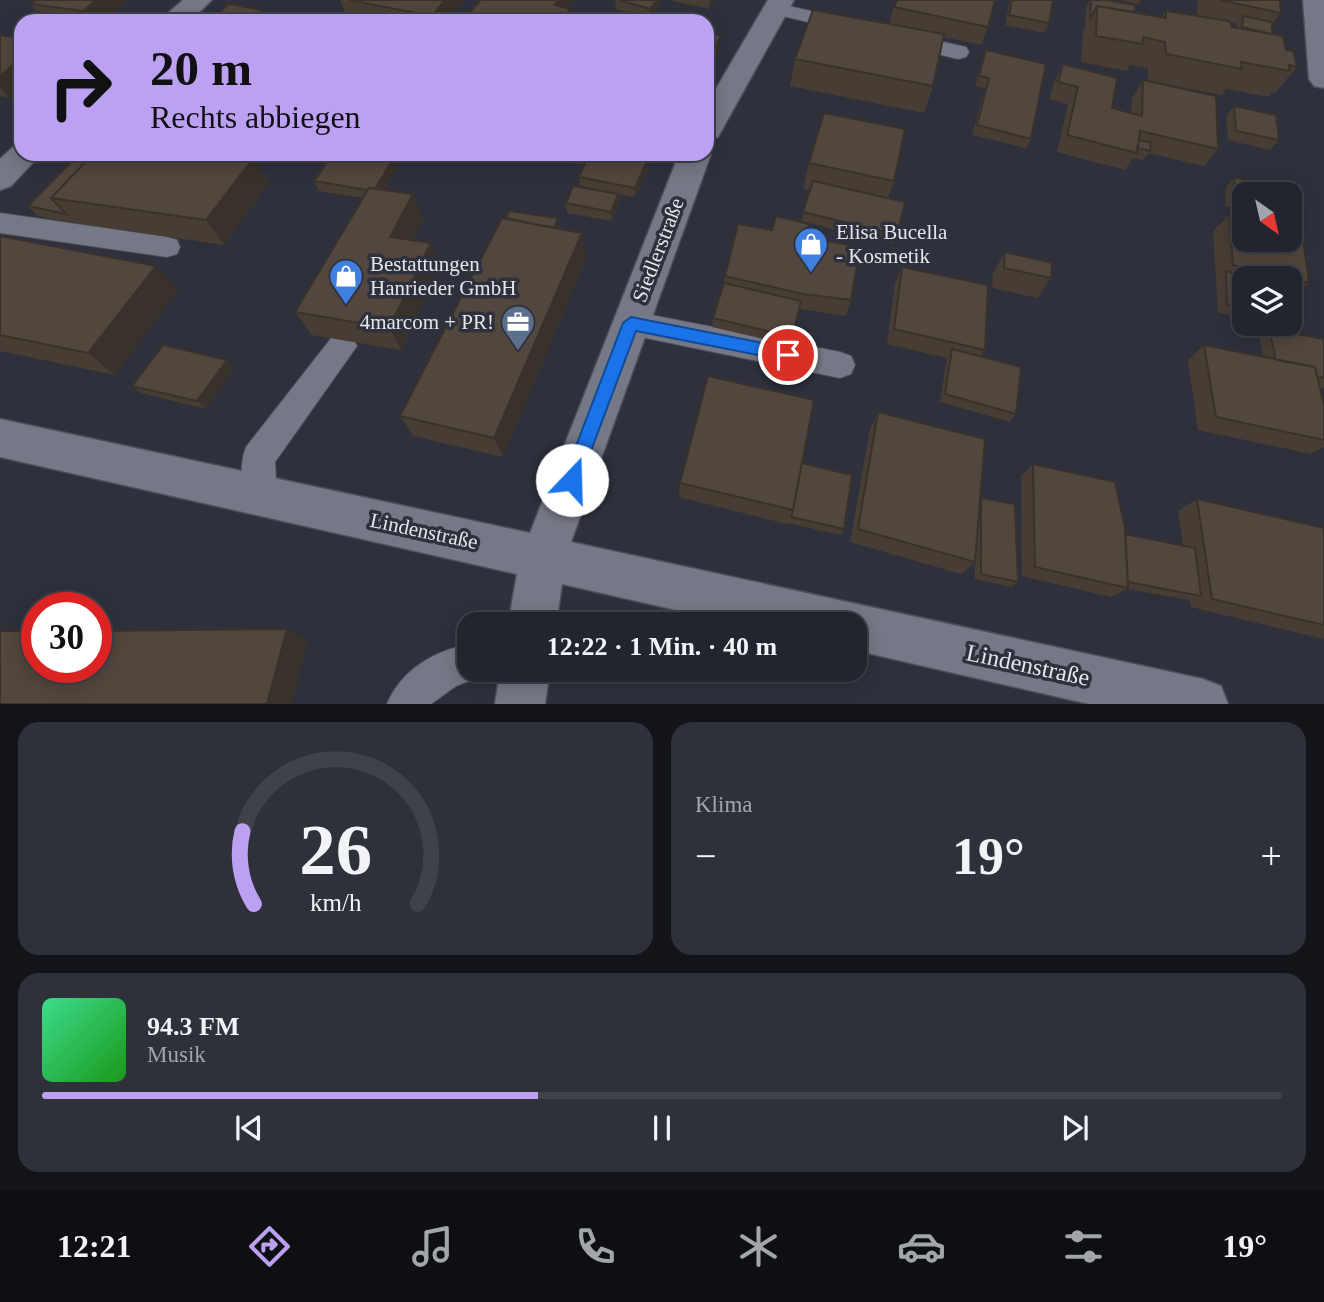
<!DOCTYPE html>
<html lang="de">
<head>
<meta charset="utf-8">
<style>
  :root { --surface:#22252d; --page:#2e3139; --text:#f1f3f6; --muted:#a2a5aa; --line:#3f4249; --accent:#bca0f2 }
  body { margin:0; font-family:Georgia,serif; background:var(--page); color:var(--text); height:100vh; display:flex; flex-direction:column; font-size:26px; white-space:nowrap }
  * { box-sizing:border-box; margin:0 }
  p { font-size:23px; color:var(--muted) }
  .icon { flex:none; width:38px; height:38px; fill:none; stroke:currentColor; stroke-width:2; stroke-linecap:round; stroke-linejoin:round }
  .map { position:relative; height:704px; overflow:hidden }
  .side { display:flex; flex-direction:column; gap:18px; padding:18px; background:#131419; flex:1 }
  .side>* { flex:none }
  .hud { position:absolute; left:14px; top:14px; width:700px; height:147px; border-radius:21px; box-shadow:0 4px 18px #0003,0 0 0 2px var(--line); background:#bca0f2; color:#111; overflow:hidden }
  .needle { width:46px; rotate:146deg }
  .controls { position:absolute; left:1232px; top:182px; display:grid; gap:14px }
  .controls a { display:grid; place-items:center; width:70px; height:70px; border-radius:14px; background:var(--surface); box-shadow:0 4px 18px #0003,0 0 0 2px var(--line); font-size:35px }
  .speed { position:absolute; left:21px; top:592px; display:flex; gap:14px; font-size:35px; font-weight:700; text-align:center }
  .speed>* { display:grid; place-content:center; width:91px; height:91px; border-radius:50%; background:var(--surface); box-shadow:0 4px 18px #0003,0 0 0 2px var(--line); line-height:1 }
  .speed .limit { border:10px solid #d22; background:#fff; color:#111 }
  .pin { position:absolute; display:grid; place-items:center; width:60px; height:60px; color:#fff; margin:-30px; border:4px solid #fff; border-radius:50%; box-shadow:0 2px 7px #0007 }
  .me { position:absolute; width:77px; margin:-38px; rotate:21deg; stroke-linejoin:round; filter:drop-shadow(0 0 5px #0008) }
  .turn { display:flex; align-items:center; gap:24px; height:147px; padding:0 21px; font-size:32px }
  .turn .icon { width:91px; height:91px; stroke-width:2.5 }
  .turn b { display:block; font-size:49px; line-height:60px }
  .big { font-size:52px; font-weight:700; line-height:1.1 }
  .side .card { flex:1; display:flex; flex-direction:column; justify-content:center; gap:10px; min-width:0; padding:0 24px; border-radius:21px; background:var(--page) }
  .side .dial { align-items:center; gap:0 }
  .dial svg { height:182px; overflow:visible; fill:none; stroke:var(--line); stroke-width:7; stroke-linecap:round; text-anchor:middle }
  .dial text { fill:var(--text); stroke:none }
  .song { display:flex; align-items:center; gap:21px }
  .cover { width:84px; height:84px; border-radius:10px; background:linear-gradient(135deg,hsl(150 70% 55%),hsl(120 70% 35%)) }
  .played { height:7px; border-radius:4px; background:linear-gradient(90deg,var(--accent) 40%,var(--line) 40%) }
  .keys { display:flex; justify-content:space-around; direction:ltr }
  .heat { display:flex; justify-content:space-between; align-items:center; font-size:38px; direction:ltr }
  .side .tiles { flex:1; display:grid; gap:18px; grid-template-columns:1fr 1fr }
  .card:last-child { grid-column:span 2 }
  .trip { position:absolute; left:457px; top:612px; width:410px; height:70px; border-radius:21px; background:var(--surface); box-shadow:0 4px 18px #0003,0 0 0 2px var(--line); font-weight:700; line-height:70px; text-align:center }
  .tabs { display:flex; height:112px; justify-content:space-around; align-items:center; background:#0e0f12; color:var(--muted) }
  .tabs .icon { width:49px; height:49px }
  .tabs .active { color:var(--accent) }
  .tabs b { font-size:32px; color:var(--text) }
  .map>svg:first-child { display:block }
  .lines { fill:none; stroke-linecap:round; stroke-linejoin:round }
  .lane-casing { stroke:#4c4e58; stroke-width:2 }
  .street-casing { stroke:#4c4e58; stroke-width:3 }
  .lane { fill:#757886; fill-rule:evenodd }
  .street { fill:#757886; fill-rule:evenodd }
  .wall { fill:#473d35; fill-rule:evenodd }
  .shaded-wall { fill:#39322b }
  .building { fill:#52473e; stroke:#39322b; stroke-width:2 }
  .route { fill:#1a73e8; stroke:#114b97; stroke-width:2 }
  .labels { text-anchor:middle; stroke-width:7; stroke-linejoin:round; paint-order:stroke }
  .poi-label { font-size:21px; fill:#e4e5ed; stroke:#2e313c; text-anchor:start }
  .street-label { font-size:21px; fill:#e4e5ed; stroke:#2e313c }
  .near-street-label { font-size:24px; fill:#e4e5ed; stroke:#2e313c }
</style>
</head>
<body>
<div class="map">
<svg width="1324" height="704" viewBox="0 0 1324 704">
  <rect width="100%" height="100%" fill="#2e313c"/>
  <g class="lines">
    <!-- lane casing -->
    <g class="lane-casing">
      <path id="lane" d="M776,3L858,22L862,26L858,30L851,32L769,13L766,9L769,5Z
        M903,33L966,47L969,52L966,57L958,59L895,44L892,39L895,34Z
        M0,213L167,237L177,240L180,247L177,254L167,257L0,233Z
        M631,311L840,352L851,356L855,365L851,374L840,378L631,335L621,331L617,323L621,315Z
        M342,334L352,337L357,346L275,462L277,495L272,506L260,511L248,506C241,489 239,465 246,447L332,337Z
        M469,644V670H485L482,676L456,686L431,704H387C401,670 434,651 469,644Z"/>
    </g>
    <!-- street casing -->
    <g class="street-casing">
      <path id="street" d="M183,0H212L190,21H159Z
        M768,0H794L718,137L707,140V104Z
        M1303,0H1324V88L1314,86L1309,79Z
        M21,144V154H41L11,186L0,190V159L14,146Z
        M707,148L711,154L571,542L1203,679L1221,686L1228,704H1089L854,650V625H742L562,584L556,625H508L517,574L0,457V419L530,533L679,154H707Z
        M500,670H550L545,704H495Z"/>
    </g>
    <!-- lane -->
    <use href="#lane" class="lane"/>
    <!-- street -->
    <use href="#street" class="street"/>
  </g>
  <!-- wall -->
  <path class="wall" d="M126,0L104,21H26L37,12L31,4Z
    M340,0H464L447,21H374L346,16Z
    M615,0H659V7L650,18L616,9Z
    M669,0H715L709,9Z
    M1010,0H1053L1049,23L1044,33L1005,25Z
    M1090,0H1106L1135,12L1162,17L1166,11L1221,20L1197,15L1198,0H1280L1281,13L1272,24V34L1286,50L1297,67L1275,93L1272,92L1268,97L1226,89L1222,95L1148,81V68L1130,65L1127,71L1081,62L1083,32L1085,28L1086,7ZM1229,22L1237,24L1236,28L1232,27Z
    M1119,0H1141L1139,4Z
    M894,7L988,27L981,45L943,37L933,86L924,113L790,86L795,59L889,24Z
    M262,10L267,20L266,21H218L215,16Z
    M0,35L10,98L0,96Z
    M986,50L1031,139L1026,148L972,135L985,88L975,86L982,60Z
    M1063,64L1112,108L1131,113L1132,98L1143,80L1218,149L1204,166L1148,153L1143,160L1133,158L1125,170L1057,152L1068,104L1049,99L1054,82Z
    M1234,106L1279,140L1270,150L1228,140L1226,116Z
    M79,154L254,157L269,182L224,245L75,223L37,216L28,206Z
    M527,154H637L649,156V166L635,197L618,194L619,203L612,221L567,213L566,203L613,193L580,186L579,177L584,165Z
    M402,160L384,190L423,219L412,240L440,268L401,350L312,335L295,312L363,198L319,191L314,181Z
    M809,163L894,181L888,198L897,235L893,244L801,221L810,190L803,189Z
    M1235,177L1244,194V211L1225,206L1226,187Z
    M1229,215L1309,283L1291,299L1290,278H1244V319L1218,312L1213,231Z
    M506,218H558L559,229L582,233L586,258L503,457L413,436L400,416Z
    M809,224L806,237L851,300L846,316L799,309L790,345L712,327L713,318L724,283L725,276L772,230Z
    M0,236L156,266L178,290L115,375L0,351Z
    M1005,252L1051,278L1037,298L992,288L993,273Z
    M902,267L985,350L981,356L1016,414L1010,422L940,402L947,358L887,344L895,283Z
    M1263,324H1277L1274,326Z
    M1269,329L1324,339V388L1319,387L1324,405V447L1311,454L1198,430L1188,360L1204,345L1263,357L1259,337Z
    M234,368L206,409L141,393L132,386Z
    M878,412L980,499L1018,582L1011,587L975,579V562L961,574L850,542L870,429Z
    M802,463L844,529L841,535L788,523L787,524L679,497L680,483Z
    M1033,464L1125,534L1183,545L1178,511L1197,499L1324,528V639L1191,607L1190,600L1127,589L1111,597L1022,576L1021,476Z"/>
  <!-- shaded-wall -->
  <path class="shaded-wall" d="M96,0H126L104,21H90L83,11Z
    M445,0H464L447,21H434L432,16Z
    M558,0H573L557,21L554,5Z
    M657,0H659V7L650,18V9Z
    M710,0H715L709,9Z
    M570,9L572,21H561Z
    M262,10L267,20L266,21H250Z
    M61,16L65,21H55Z
    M721,36L719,54L707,78V62Z
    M21,58V88L10,98L0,87V76Z
    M396,154H400L402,160L378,201L374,191Z
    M649,156V166L635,197V188Z
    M254,157L269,182L224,245L206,220Z
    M413,194L423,219L402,261L390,237Z
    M618,194L619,203L612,221L611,212Z
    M558,218L559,227L553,242L552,233Z
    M582,233L586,258L503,457L494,438Z
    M431,243L440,268L401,350L389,328Z
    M156,266L178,290L115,375L88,353Z
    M227,360L234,368L206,409L197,401Z
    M287,629L308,640L292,704H267Z"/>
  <!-- building -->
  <path class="building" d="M36,0H96L83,11L31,4Z
    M349,0H445L432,16Z
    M481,0H558L554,5L570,9L561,21H462Z
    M619,0H657L650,9Z
    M897,0H995L988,27L894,7Z
    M1012,0H1053L1049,23L1009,15Z
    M1091,0H1106L1135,5V12L1097,6L1090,19Z
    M1220,0H1280L1281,13Z
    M229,4L262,10L250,21H241L215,16Z
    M1097,6L1166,18V11L1229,21L1232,27L1283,36L1286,50L1293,51L1297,67L1289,65L1290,71L1241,62L1242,69L1166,54L1165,42L1143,37V44L1096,36Z
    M813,10L944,34L933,86L795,59Z
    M37,12L61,16L55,21H26Z
    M1243,16L1272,22V34L1242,27Z
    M707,33L721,36L707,62Z
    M0,35L21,38V58L0,76Z
    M986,50L1046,64L1031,139L977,125L989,78L979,76Z
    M1063,64L1117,78L1112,108L1142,116L1143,80L1216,96L1218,149L1140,131L1137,153L1067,135L1078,87L1058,82Z
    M1234,106L1276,115L1279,140L1236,131Z
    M824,113L905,129L894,181L809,163Z
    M1139,140L1151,142L1150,151L1137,148Z
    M79,154H93L51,198L66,214L28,206Z
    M93,154H237L254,157L206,220L51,198Z
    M333,154H396L375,189L369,188L367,190L314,181Z
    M589,154H637L649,156L635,188L579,177Z
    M1235,177L1284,191V194H1244V199L1233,196Z
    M813,181L905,202L897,235L803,212Z
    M573,186L618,194L611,212L566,203Z
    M369,188L413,194L390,237L431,243L389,328L295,312Z
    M509,211L558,218L554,228L506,218Z
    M1229,215L1244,219V240H1290V229L1302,232L1309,283L1233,265Z
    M776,216L809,224L805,237L860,247L851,300L803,294L725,276L738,224L772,230Z
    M502,218L582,233L494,438L400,416Z
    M0,236L156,266L88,353L0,335Z
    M1005,252L1052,263L1051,278L1004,268Z
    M902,267L988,285L985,350L894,329Z
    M1226,271L1253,278H1244V308L1227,304Z
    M724,283L801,301L792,337L713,318Z
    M1269,329L1324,339V378L1317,376L1315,367L1276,360Z
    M163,345L227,360L197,401L132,386Z
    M1204,345L1315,367L1324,405V440L1216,417Z
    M952,349L1021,367L1016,414L945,394Z
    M708,376L814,400L793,510L680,483Z
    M878,412L985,439L975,562L858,529Z
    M802,463L852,475L844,529L791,517L793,510Z
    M1033,464L1115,482L1125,528L1128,588L1035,567Z
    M981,498L1015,504L1018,582L981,574Z
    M1197,499L1324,528V625L1212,599Z
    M1125,534L1195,548L1201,596L1128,582Z
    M287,629L267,704H0V631H37V667H96V631Z"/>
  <!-- route -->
  <path class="route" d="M631,317L788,348L793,350L796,355L793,359L788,361L636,331L580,480L578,486L572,489L565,486L563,480L623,323Z"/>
  <!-- icons -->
  <defs>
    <g id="shop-pin" transform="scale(1.75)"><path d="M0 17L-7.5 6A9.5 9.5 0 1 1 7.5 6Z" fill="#3f7fe0" stroke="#2e313c"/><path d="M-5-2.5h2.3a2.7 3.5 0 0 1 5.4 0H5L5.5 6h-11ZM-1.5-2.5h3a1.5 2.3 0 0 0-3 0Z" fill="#fff"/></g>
    <g id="office-pin" transform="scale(1.75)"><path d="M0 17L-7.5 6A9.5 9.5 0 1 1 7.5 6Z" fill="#5c6f8a" stroke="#2e313c"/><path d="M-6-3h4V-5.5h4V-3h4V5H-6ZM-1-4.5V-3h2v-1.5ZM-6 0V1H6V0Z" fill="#fff"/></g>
  </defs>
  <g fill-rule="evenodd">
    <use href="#shop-pin" x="811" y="244"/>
    <use href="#shop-pin" x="346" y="276"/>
    <use href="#office-pin" x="518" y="322"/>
  </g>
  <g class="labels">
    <!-- poi labels -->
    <g class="poi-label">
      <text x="836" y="239">Elisa Bucella<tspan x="836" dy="24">- Kosmetik</tspan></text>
      <text x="370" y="271">Bestattungen<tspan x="370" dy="24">Hanrieder GmbH</tspan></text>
      <text x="494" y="329" text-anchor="end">4marcom + PR!</text>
    </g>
    <!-- street labels -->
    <g class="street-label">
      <text transform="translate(658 250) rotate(-69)" y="7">Siedlerstraße</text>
      <text transform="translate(424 531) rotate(12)" y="7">Lindenstraße</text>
    </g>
    <!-- near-street labels -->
    <g class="near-street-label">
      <text transform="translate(1028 665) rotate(12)" y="8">Lindenstraße</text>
    </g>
  </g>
</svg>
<div class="controls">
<a><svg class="needle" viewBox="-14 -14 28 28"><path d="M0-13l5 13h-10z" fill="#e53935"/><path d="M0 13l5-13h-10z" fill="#a2a5aa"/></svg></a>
<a><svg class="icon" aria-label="layers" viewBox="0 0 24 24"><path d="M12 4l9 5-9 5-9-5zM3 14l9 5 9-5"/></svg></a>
</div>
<div class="speed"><div class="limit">30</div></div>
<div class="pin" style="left:788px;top:355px;background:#d93025"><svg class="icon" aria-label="arrive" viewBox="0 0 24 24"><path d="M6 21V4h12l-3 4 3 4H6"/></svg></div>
<svg class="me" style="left:572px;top:480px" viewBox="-20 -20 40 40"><circle r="19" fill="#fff"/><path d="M0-13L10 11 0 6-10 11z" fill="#1a73e8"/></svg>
<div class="trip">12:22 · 1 Min. · 40 m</div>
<div class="hud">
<div class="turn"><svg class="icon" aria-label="right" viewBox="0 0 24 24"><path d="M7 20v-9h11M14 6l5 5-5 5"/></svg><div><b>20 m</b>Rechts abbiegen</div></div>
</div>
</div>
<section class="side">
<div class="tiles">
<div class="card dial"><svg viewBox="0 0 100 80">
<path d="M14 69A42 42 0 1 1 86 69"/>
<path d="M14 69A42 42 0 0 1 9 37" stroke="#bca0f2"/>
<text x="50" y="56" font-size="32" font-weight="700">26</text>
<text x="50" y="72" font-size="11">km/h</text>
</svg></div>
<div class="card"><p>Klima</p>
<div class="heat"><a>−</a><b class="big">19°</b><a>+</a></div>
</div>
<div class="card">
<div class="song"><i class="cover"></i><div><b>94.3 FM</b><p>Musik</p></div></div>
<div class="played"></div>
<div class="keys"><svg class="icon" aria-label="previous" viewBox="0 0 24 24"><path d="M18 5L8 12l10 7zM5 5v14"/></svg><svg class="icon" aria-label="pause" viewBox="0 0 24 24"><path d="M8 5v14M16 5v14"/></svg><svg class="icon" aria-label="next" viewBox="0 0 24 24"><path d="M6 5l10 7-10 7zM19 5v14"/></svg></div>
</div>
</div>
</section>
<nav class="tabs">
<b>12:21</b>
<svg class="icon active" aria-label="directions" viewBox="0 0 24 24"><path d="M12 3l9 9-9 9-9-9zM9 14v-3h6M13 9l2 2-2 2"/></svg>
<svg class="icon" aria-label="music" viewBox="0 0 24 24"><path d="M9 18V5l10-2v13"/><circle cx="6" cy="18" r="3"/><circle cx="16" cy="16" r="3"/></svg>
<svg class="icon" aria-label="phone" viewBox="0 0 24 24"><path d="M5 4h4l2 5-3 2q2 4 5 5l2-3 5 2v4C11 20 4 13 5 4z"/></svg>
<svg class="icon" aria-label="climate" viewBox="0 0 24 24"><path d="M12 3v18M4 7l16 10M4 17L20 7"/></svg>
<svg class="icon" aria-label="car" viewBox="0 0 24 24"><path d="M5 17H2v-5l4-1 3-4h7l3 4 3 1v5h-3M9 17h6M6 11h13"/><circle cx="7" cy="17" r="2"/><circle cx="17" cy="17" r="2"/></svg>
<svg class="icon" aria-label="filters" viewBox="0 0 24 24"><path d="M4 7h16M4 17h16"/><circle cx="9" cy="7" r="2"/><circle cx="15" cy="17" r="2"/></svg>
<b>19°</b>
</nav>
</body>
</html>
